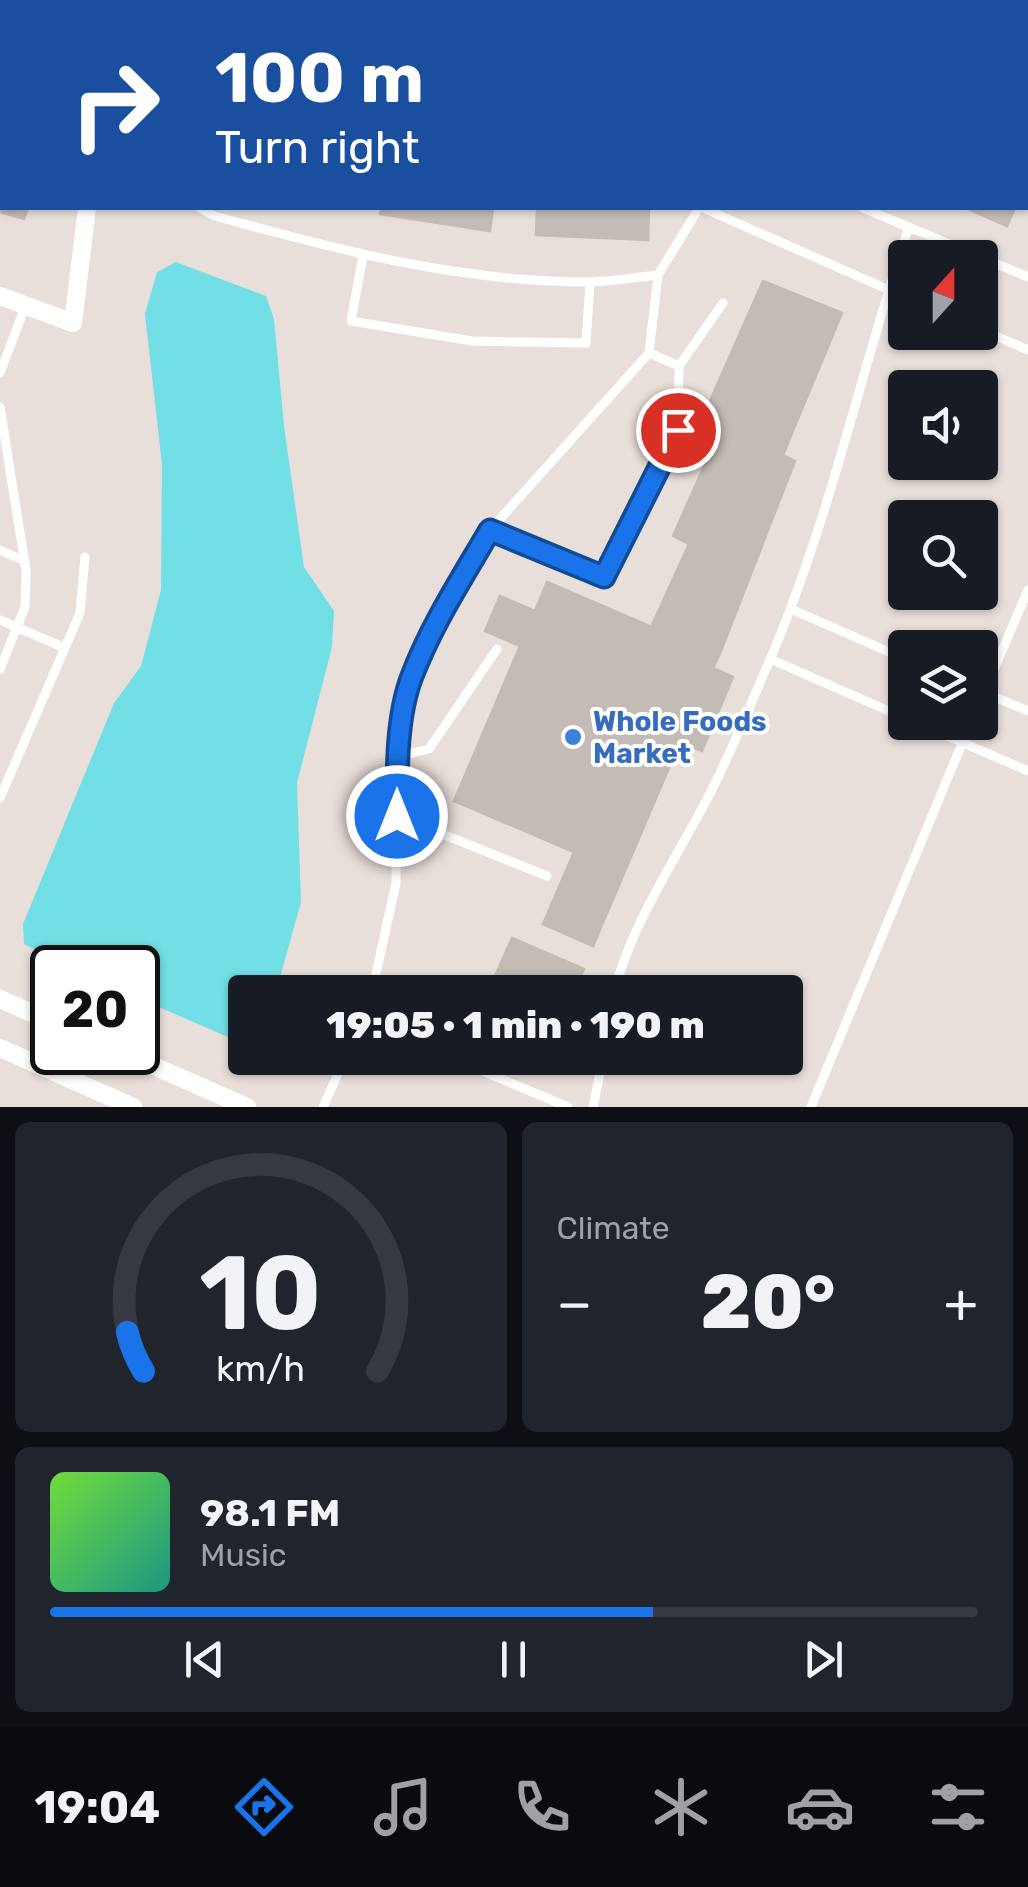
<!DOCTYPE html>
<html lang="en">
<head>
<meta charset="utf-8">
<style>
  :root { --surface:#171b24; --page:#20242c; --text:#f1f3f6; --muted:#9ea1a6; --line:#363941; --accent:#1a73e8 }
  body { margin:0; font-family:Rubik,sans-serif; background:var(--page); color:var(--text); height:100vh; display:flex; flex-direction:column; font-size:38px; white-space:nowrap }
  * { box-sizing:border-box; margin:0 }
  p { font-size:32px; color:var(--muted) }
  .icon { flex:none; width:55px; height:55px; fill:none; stroke:currentColor; stroke-width:2; stroke-linecap:round; stroke-linejoin:round }
  .map { position:relative; height:1107px; overflow:hidden }
  .drawer { display:flex; flex-direction:column; gap:15px; padding:15px; background:#0d0f14; flex:1 }
  .drawer>* { flex:none }
  .top-card { position:absolute; left:0px; top:0px; width:1030px; height:210px; box-shadow:0 2px 8px #0004; background:#1a4fa0; color:#fff; overflow:hidden }
  .needle { width:65px; rotate:21deg }
  .buttons { position:absolute; left:888px; top:240px; display:grid; gap:20px }
  .buttons a { display:grid; place-items:center; width:110px; height:110px; border-radius:10px; background:var(--surface); box-shadow:0 2px 8px #0004; font-size:50px }
  .speed { position:absolute; left:30px; top:945px; display:flex; gap:20px; font-size:50px; font-weight:700; text-align:center }
  .speed>* { display:grid; place-content:center; width:130px; height:130px; border-radius:50%; background:var(--surface); box-shadow:0 2px 8px #0004; line-height:1 }
  .speed .limit { border:5px solid #111; border-radius:15px; background:#fff; color:#111 }
  .pin { position:absolute; display:grid; place-items:center; width:85px; height:85px; color:#fff; margin:-42px; border:5px solid #fff; border-radius:50%; box-shadow:0 2px 10px #0007 }
  .me { position:absolute; width:110px; margin:-55px; rotate:0deg; stroke-linejoin:round; filter:drop-shadow(0 0 8px #0008) }
  .turn { display:flex; align-items:center; gap:35px; height:210px; padding:0 50px; font-size:45px }
  .turn .icon { width:130px; height:130px; stroke-width:2.5 }
  .turn b { display:block; font-size:70px; line-height:85px }
  .big { font-size:75px; font-weight:800; line-height:1.1 }
  .drawer .card { flex:1; display:flex; flex-direction:column; justify-content:center; gap:15px; min-width:0; padding:0 35px; border-radius:15px; background:var(--page) }
  .drawer .dial { align-items:center; gap:0 }
  .dial svg { height:260px; overflow:visible; fill:none; stroke:var(--line); stroke-width:7; stroke-linecap:round; text-anchor:middle }
  .dial text { fill:var(--text); stroke:none }
  .song { display:flex; align-items:center; gap:30px }
  .cover { width:120px; height:120px; border-radius:15px; background:linear-gradient(135deg,hsl(100 70% 55%),hsl(170 70% 35%)) }
  .played { height:10px; border-radius:5px; background:linear-gradient(90deg,var(--accent) 65%,var(--line) 65%) }
  .keys { display:flex; justify-content:space-around; direction:ltr }
  .heat { display:flex; justify-content:space-between; align-items:center; font-size:55px; direction:ltr }
  .drawer .tiles { flex:1; display:grid; gap:15px; grid-template-columns:1fr 1fr }
  .card:last-child { grid-column:span 2 }
  .trip { position:absolute; left:228px; top:975px; width:575px; height:100px; border-radius:10px; background:var(--surface); box-shadow:0 2px 8px #0004; font-weight:800; line-height:100px; text-align:center }
  .menu { display:flex; height:160px; justify-content:space-around; align-items:center; background:#090b0e; color:var(--muted) }
  .menu .icon { width:70px; height:70px }
  .menu .active { color:var(--accent) }
  .menu b { font-size:45px; color:var(--text) }
  .map>svg:first-child { display:block }
  .water { fill:#72dfe6 }
  .building { fill:#c2bbb6; stroke:#c4bbb4; stroke-width:2.5 }
  .lines { fill:none; stroke-linecap:round; stroke-linejoin:round }
  .lane { stroke:#fff; stroke-width:9 }
  .street { stroke:#fff; stroke-width:18 }
  .route-casing { stroke:#114b97; stroke-width:25 }
  .route { stroke:#1a73e8; stroke-width:18 }
  .shop-dot { fill:#3f7fe0; stroke:#fff; stroke-width:4 }
  .labels { text-anchor:middle; stroke-width:8; stroke-linejoin:round; paint-order:stroke }
  .shop-label { font-size:28px; font-weight:bold; fill:#366cbe; stroke:#fff; text-anchor:start }
</style>
</head>
<body>
<div class="map">
<svg width="1028" height="1107" viewBox="0 0 1028 1107">
  <rect width="100%" height="100%" fill="#e9dfda"/>
  <!-- water -->
  <path class="water" d="M176,262L266,296L274,319L284,426L304,567L334,611L332,647L297,783L301,902L276,992H245V1036L235,1040L138,998V968L68,967L24,944L23,924L114,703L141,666L161,590L162,465L145,314L157,272Z"/>
  <!-- building -->
  <path class="building" d="M20,0H71L78,2H19Z
    M0,29L2,208H28L24,219L0,212Z
    M381,208H493L490,231L380,214Z
    M537,208H649L648,240L536,235Z
    M966,208H1015L1007,226Z
    M763,281L842,313L783,455L795,461L719,656L651,627L689,544L673,536L721,428L702,419Z
    M547,582L719,656L713,668L733,677L702,751L680,742L593,946L543,924L574,852L454,801L520,646L485,631L500,596L535,611Z
    M512,938L584,969L574,992H488Z"/>
  <g class="lines">
    <!-- lane -->
    <path class="lane" d="M686,0L687,2
      M1028,117V118
      M200,208L215,216C337,250 461,282 588,282C611,282 635,277 658,275
      M703,208L905,297
      M863,208L1028,277
      M363,256L351,321L472,341L586,343L590,283
      M980,329L1028,350
      M649,353L679,366
      M0,373L25,307
      M0,407L26,571L25,607L0,669
      M490,530L604,577L678,430L679,366L723,303
      M0,550L25,561
      M791,609L905,659
      M0,620L65,648
      M770,659L905,718
      M983,692L1028,711
      M980,702L1028,590
      M915,722L1028,771
      M397,757L429,749L497,649
      M0,798L80,613L85,557
      M397,816L547,876
      M372,992L396,883L397,757L410,679L442,611L490,530L649,353L658,275L699,208
      M615,992C626,934 678,855 706,801C731,754 751,703 772,655C831,516 861,369 909,227
      M451,1058L568,1107
      M323,1107L345,1058
      M593,1107L603,1058
      M811,1107L971,722"/>
    <!-- street -->
    <path class="street" d="M113,0L119,2
      M0,296L73,323L87,208
      M0,999L52,1022
      M0,1048L133,1107
      M122,1052L247,1107"/>
  </g>
  <g class="lines">
    <!-- route casing -->
    <g class="route-casing">
      <path id="route" d="M397,816C397,773 396,717 412,676C432,624 462,578 490,530L604,577L678,430"/>
    </g>
    <!-- route -->
    <use href="#route" class="route"/>
  </g>
  <!-- markers -->
  <circle class="shop-dot" cx="573" cy="737" r="10"/>
  <g class="labels">
    <!-- shop labels -->
    <g class="shop-label">
      <text x="593" y="731">Whole Foods<tspan x="593" dy="32">Market</tspan></text>
    </g>
  </g>
</svg>
<div class="buttons">
<a><svg class="needle" viewBox="-14 -14 28 28"><path d="M0-13l5 13h-10z" fill="#e53935"/><path d="M0 13l5-13h-10z" fill="#9ea1a6"/></svg></a>
<a><svg class="icon" aria-label="sound" viewBox="0 0 24 24"><path d="M4 9h4l5-4v14l-5-4H4zM17 9q2 3 0 6"/></svg></a>
<a><svg class="icon" aria-label="search" viewBox="0 0 24 24"><circle cx="10" cy="10" r="6"/><path d="M15 15l6 6"/></svg></a>
<a><svg class="icon" aria-label="layers" viewBox="0 0 24 24"><path d="M12 4l9 5-9 5-9-5zM3 14l9 5 9-5"/></svg></a>
</div>
<div class="speed"><div class="limit">20</div></div>
<div class="pin" style="left:678px;top:430px;background:#d93025"><svg class="icon" aria-label="arrive" viewBox="0 0 24 24"><path d="M6 21V4h12l-3 4 3 4H6"/></svg></div>
<svg class="me" style="left:397px;top:816px" viewBox="-20 -20 40 40"><circle r="17" fill="#1a73e8" stroke="#fff" stroke-width="3"/><path d="M0-11L8 9 0 5-8 9z" fill="#fff"/></svg>
<div class="trip">19:05 · 1 min · 190 m</div>
<div class="top-card">
<div class="turn"><svg class="icon" aria-label="right" viewBox="0 0 24 24"><path d="M7 20v-9h11M14 6l5 5-5 5"/></svg><div><b>100 m</b>Turn right</div></div>
</div>
</div>
<section class="drawer">
<div class="tiles">
<div class="card dial"><svg viewBox="0 0 100 80">
<path d="M14 69A42 42 0 1 1 86 69"/>
<path d="M14 69A42 42 0 0 1 9 57" stroke="#1a73e8"/>
<text x="50" y="56" font-size="32" font-weight="700">10</text>
<text x="50" y="72" font-size="11">km/h</text>
</svg></div>
<div class="card"><p>Climate</p>
<div class="heat"><a>−</a><b class="big">20°</b><a>+</a></div>
</div>
<div class="card">
<div class="song"><i class="cover"></i><div><b>98.1 FM</b><p>Music</p></div></div>
<div class="played"></div>
<div class="keys"><svg class="icon" aria-label="previous" viewBox="0 0 24 24"><path d="M18 5L8 12l10 7zM5 5v14"/></svg><svg class="icon" aria-label="pause" viewBox="0 0 24 24"><path d="M8 5v14M16 5v14"/></svg><svg class="icon" aria-label="next" viewBox="0 0 24 24"><path d="M6 5l10 7-10 7zM19 5v14"/></svg></div>
</div>
</div>
</section>
<nav class="menu">
<b>19:04</b>
<svg class="icon active" aria-label="directions" viewBox="0 0 24 24"><path d="M12 3l9 9-9 9-9-9zM9 14v-3h6M13 9l2 2-2 2"/></svg>
<svg class="icon" aria-label="music" viewBox="0 0 24 24"><path d="M9 18V5l10-2v13"/><circle cx="6" cy="18" r="3"/><circle cx="16" cy="16" r="3"/></svg>
<svg class="icon" aria-label="phone" viewBox="0 0 24 24"><path d="M5 4h4l2 5-3 2q2 4 5 5l2-3 5 2v4C11 20 4 13 5 4z"/></svg>
<svg class="icon" aria-label="climate" viewBox="0 0 24 24"><path d="M12 3v18M4 7l16 10M4 17L20 7"/></svg>
<svg class="icon" aria-label="car" viewBox="0 0 24 24"><path d="M5 17H2v-5l4-1 3-4h7l3 4 3 1v5h-3M9 17h6M6 11h13"/><circle cx="7" cy="17" r="2"/><circle cx="17" cy="17" r="2"/></svg>
<svg class="icon" aria-label="filters" viewBox="0 0 24 24"><path d="M4 7h16M4 17h16"/><circle cx="9" cy="7" r="2"/><circle cx="15" cy="17" r="2"/></svg>
</nav>
</body>
</html>
